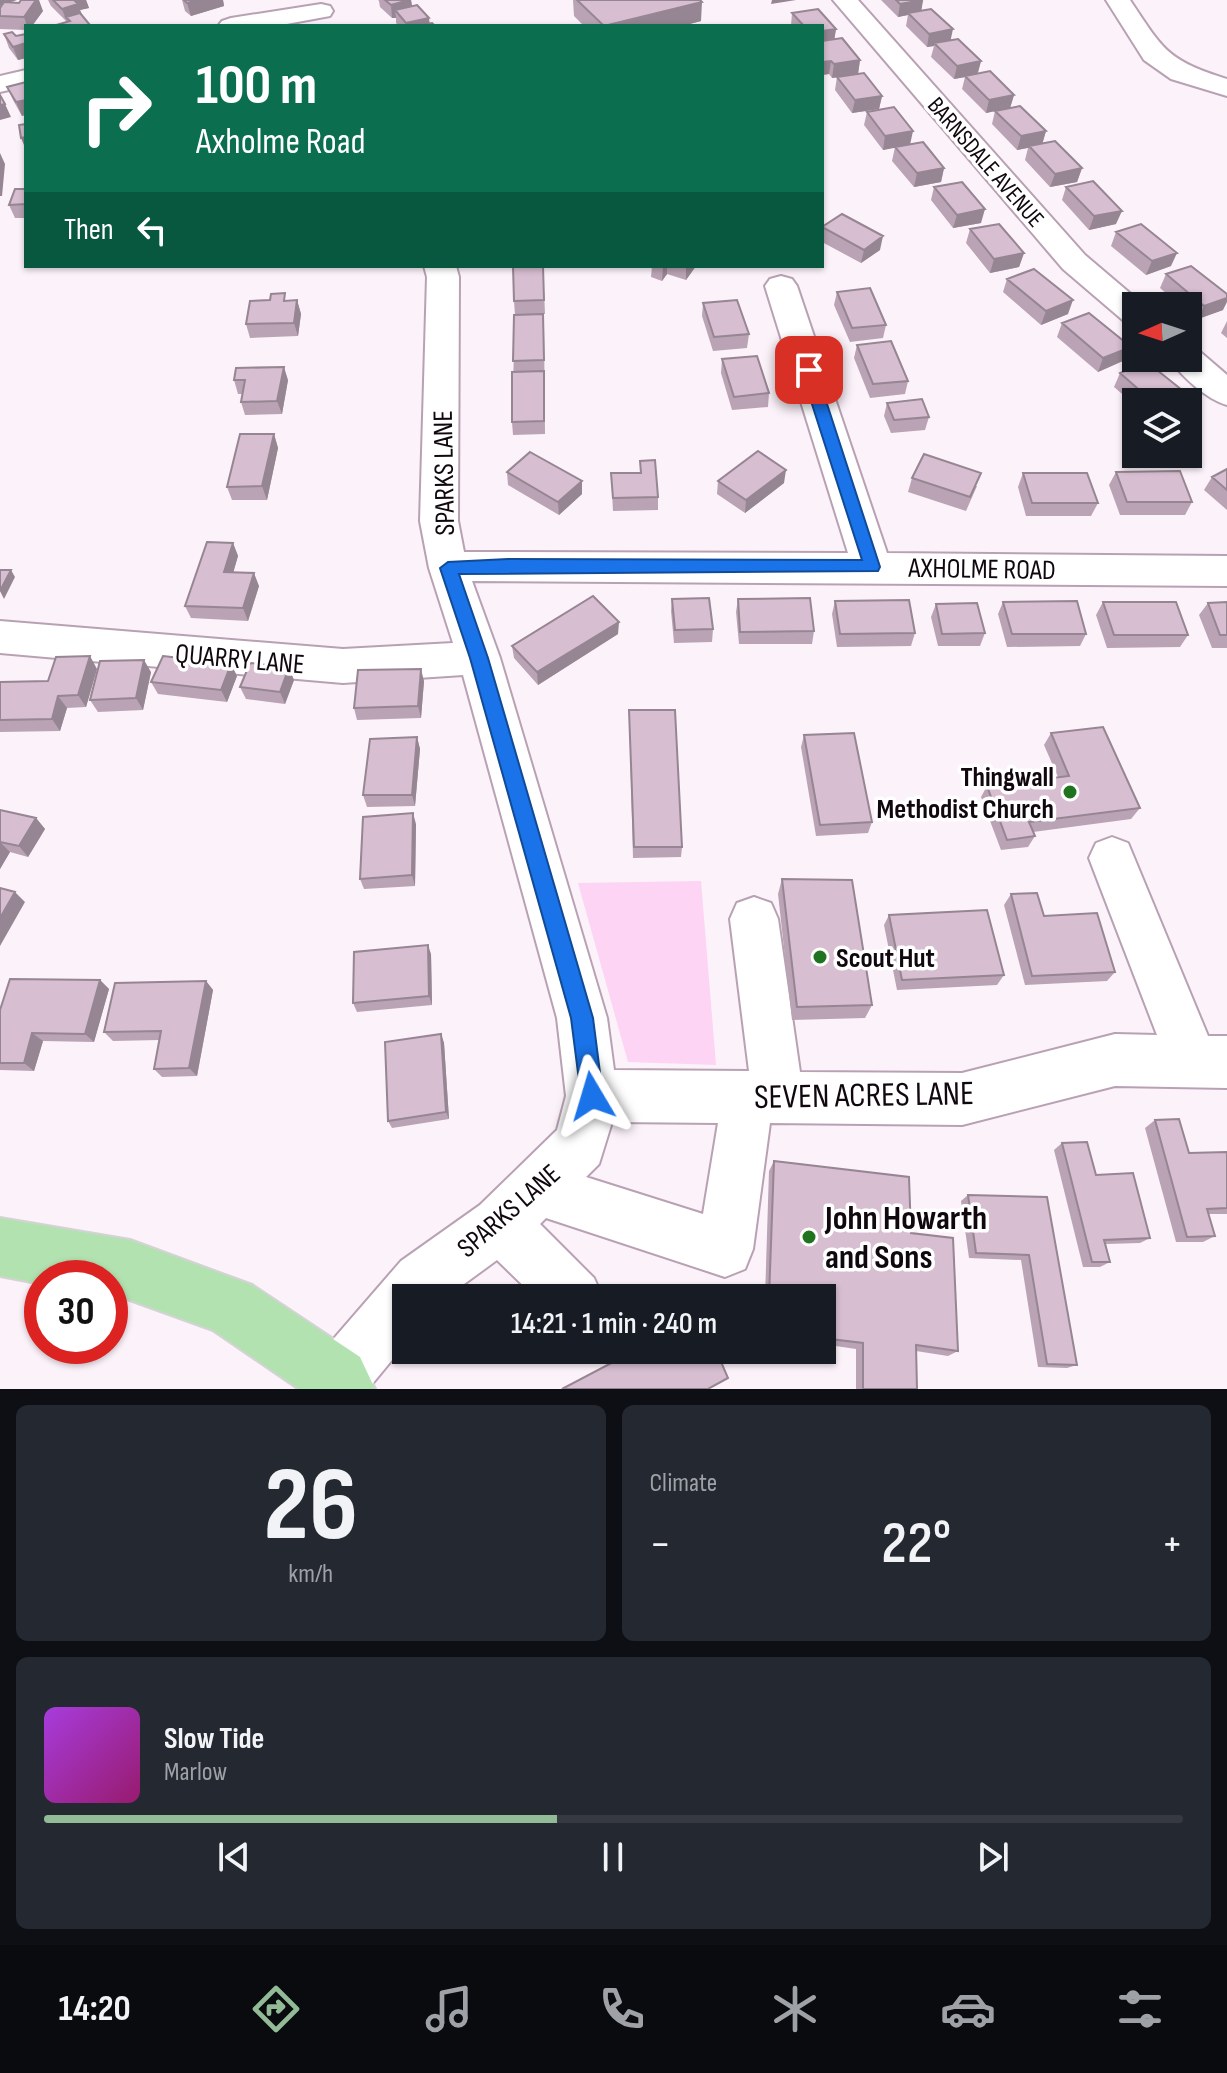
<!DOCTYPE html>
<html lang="en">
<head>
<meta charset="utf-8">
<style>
  :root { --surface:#171b24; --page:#242831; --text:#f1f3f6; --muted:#9ea1a6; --line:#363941; --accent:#93ba96 }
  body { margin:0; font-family:"Sofia Sans Condensed",sans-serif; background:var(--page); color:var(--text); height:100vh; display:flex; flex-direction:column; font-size:30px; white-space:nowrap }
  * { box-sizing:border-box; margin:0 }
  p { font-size:26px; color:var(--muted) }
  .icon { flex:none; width:44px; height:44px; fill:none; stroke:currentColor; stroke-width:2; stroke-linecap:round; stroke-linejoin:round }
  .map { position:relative; height:1389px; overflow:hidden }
  .sheet { display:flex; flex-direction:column; gap:16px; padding:16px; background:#0d0f14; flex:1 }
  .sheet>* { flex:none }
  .banner { position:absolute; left:24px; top:24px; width:800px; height:244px; border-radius:0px; box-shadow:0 2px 6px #0004; background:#0b6e4f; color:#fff; overflow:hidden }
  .needle { width:52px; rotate:267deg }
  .controls { position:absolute; left:1122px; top:292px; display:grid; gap:16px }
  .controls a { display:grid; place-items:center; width:80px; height:80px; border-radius:0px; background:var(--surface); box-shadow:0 2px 6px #0004; font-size:40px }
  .speed { position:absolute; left:24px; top:1260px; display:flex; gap:16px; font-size:40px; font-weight:700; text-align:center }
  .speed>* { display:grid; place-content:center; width:104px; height:104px; border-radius:50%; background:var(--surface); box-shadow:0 2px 6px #0004; line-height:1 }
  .speed .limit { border:12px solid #d22; background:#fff; color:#111 }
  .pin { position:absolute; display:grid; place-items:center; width:68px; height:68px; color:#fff; margin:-34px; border-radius:16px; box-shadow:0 4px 12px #0006 }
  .me { position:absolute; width:88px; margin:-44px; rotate:353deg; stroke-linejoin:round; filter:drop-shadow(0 0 6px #0008) }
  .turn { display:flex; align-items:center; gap:28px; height:168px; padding:0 40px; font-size:36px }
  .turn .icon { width:104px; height:104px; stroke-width:2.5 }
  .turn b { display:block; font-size:56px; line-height:68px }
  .then { display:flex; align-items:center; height:76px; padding:0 40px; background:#0003; gap:16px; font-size:30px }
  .big { font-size:60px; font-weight:600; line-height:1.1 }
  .sheet .card { flex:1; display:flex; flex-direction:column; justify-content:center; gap:12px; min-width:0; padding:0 28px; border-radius:12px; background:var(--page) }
  .sheet .dial { align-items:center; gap:0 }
  .dial b { font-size:104px; line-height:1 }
  .song { display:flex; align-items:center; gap:24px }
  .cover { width:96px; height:96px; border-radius:12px; background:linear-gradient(135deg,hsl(280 70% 55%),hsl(320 70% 35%)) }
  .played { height:8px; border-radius:4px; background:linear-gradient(90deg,var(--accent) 45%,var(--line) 45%) }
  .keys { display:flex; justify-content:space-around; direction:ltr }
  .heat { display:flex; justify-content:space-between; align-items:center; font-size:44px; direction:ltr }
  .sheet .tiles { flex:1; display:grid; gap:16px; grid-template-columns:1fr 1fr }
  .card:last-child { grid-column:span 2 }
  .trip { position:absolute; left:392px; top:1284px; width:444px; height:80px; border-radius:0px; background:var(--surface); box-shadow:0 2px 6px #0004; font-weight:600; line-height:80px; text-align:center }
  .tab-bar { display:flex; height:128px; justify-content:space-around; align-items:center; background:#090b0e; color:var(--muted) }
  .tab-bar .icon { width:56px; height:56px }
  .tab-bar .active { color:var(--accent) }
  .tab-bar b { font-size:36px; color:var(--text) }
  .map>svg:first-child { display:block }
  .green { fill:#fdd4f4 }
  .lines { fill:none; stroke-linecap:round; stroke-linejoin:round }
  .minor-casing { stroke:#b9a1b4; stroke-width:4 }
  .major-casing { stroke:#d4d3d4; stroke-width:4 }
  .minor { fill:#fff; fill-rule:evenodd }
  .major { fill:#b3e2b1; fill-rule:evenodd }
  .wall { fill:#b9a3b4 }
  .shaded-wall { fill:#968592 }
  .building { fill:#d7bed1; stroke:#968592; stroke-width:2 }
  .route { fill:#1a73e8; stroke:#114b97; stroke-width:2 }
  .poi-dot { fill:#207420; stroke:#fff; stroke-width:3 }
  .labels { text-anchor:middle; stroke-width:7; stroke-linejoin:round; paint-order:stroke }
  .far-street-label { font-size:24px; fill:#10080e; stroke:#fff }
  .street-label { font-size:28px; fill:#10080e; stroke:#fff }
  .poi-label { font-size:28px; font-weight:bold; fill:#10080e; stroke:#fff; text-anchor:end }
  .near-street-label { font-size:34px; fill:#10080e; stroke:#fff }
  .near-poi-label { font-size:34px; font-weight:bold; fill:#10080e; stroke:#fff; text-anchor:start }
</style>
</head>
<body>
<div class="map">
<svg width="1227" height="1389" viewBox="0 0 1227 1389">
  <rect width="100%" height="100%" fill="#fcf2fa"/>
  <!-- green -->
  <path class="green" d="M701,881L716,1065L628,1062L578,883Z"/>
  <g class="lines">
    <!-- minor casing -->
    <g class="minor-casing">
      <path id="minor" d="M833,0H858L1085,255L1145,306H1136V325L1125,322L1063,269Z
        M1106,0H1130C1164,51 1167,60 1227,79V96L1171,79L1144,60Z
        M321,4L330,6L333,11L330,16L276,26H218L222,21L231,18Z
        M26,70V86L0,92V76Z
        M424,266H456L459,277L458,521L464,552L848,553L765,286L770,279L781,276L792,279L797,286L887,553L1227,556V586L472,581L500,658L607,1018L614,1070L749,1071L730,919L737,903L754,897L771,903L778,919L800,1072L962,1073L1115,1034L1157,1035L1089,858L1096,843L1112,837L1128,843L1208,1036H1227V1088L1115,1086L962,1125L770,1123L753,1249L745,1269L725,1277L546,1218L540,1224L594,1278L603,1298H536L497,1260L445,1298H406V1343L368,1389H313L308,1379L317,1358L401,1261L480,1205L557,1130L566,1096L557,1018L463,675L343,683L0,653V621L343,649L453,643L429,568L420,521L427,277ZM612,1122L718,1123L703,1214L586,1177L599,1164Z
        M1188,348L1198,350L1227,375V405C1206,399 1181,376 1169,358H1188Z"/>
    </g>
    <!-- major casing -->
    <g class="major-casing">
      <path id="major" d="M0,1218L130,1240L252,1285L360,1357L375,1389H299L213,1330L130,1300L110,1296V1278H42V1284L0,1276Z"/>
    </g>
    <!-- minor -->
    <use href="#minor" class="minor"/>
    <!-- major -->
    <use href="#major" class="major"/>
  </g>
  <!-- wall -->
  <path class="wall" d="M17,0L10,3L43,11L32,26H26V30L0,29V8L2,6Z
    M48,0H86L89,8L80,10L82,16L67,22L51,6Z
    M182,0H223L224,6L191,16L185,11Z
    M378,0H411L412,6L430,23L435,26H399L396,23V18H392L380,7L379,1Z
    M573,0H700L701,21L682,26H584L574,16Z
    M881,0H923L921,10L951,40L981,61L978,73L1014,95L1010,108L1046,131L1042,144L1082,168L1077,182L1050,187L1025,160L1028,148L1017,150L992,124L995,111L986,113L962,89L965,77L954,79L931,57L934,46L927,47L906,26L908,15L898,17Z
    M792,13L836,29L834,39L860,60L858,74L882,96L879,109L852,113L835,90L837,77L845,76L832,78L829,74L822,75V26H791Z
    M4,34L16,36L26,34V58L18,60L9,48Z
    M26,82L22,116L13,100L7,87Z
    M867,112L944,168L941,182L914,187L892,161L895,147L883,150L864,125Z
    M934,187L981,223L953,228L931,200Z
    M1066,187L1116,224L1089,230L1062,200Z
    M26,189V218H15L9,205Z
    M822,226L880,250L861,263L822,242Z
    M970,229L1024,253L1019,267L990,273L966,243Z
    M1116,232L1171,266L1146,275L1111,246Z
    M543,266L545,314H541H543L544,328L545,434L513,435L512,422L515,315L514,301Z
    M652,266H696L686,280L667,274L662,281L651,277Z
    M1166,274L1223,310L1198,319L1188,311V306H1181L1160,288Z
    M1007,279L1068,314L1041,325L1003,292Z
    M837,292L886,325L883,338L850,342L834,305Z
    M297,300L301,314L298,336L250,338L246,324Z
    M703,303L749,334L747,348L713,351L702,316Z
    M1227,321V338L1221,333Z
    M1062,323L1125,360L1098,372L1057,337Z
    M857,345L908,381L905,394L870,398L854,358Z
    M722,359L769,393L768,407L732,410L721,373Z
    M1120,373L1192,398L1188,406V402H1136V406L1114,387Z
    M234,380H288L282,414L245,415L241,402L243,394H238Z
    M887,403L929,417L925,430L891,433L884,416Z
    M274,434L278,448L267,500H232L227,487Z
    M640,461L658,497V510L613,511L611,473H640Z
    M1227,469V510L1204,490L1212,477Z
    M507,472L582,481V494L559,515L508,485Z
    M1116,472L1192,502L1185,515H1120L1109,485Z
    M1023,473L1098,503L1091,516H1026L1018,487Z
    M912,478L977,486L966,511L908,492Z
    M718,481L784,483L745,513L717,494Z
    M233,543L238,556L233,572L259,586L248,621L191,618L185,606Z
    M672,599L713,629L712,642L674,643L671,611Z
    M738,599L814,631L812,644H739L736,612Z
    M835,601L915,633L911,646L837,647L832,614Z
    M1003,602L1086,634L1080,646L1007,647L998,614Z
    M1103,602L1188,635L1180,647L1107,648L1096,615Z
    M1227,602V648H1212L1199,615L1208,603Z
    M936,604L985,633L980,646H938L931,617Z
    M618,634L538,685L514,658L512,646Z
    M231,664L237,676L227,702L158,694L151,682Z
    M97,669L86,707L67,708L60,731L0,732V682L48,681Z
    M151,672L143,710L98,712L90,700Z
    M294,680L285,704L246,699L240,687Z
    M424,681L421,718L357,720L354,708Z
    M629,710L682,847L681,857L633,858Z
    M1051,733L1140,808L1131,819L1033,832L1035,836L1028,847L1001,850L981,797L987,786L1058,777L1044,745Z
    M804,735L872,822L868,833L816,836L801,747Z
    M417,737L420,749L415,806L367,807L363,795Z
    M0,810L36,818L45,829L28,857L10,852L0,869Z
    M416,824L415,886L364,889L360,879Z
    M782,879L872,1005L865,1018L792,1020L778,894Z
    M1011,894L1044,916L1115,972L1107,981L1025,985L1004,905Z
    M889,915L1004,975L997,985L897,990L884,925Z
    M431,954L432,1005L357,1012L353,1003Z
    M100,980L109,989L94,1042L43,1041L34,1071L0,1070V1010Z
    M206,981L213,990L197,1076L162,1077L154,1069L159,1040L113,1041L104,1032Z
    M441,1034L444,1043L449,1119L392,1128L388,1121Z
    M1155,1120L1189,1153L1227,1152V1214H1208L1215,1236L1203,1242H1176L1145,1128Z
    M1062,1143L1096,1175L1150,1238L1140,1243L1106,1244L1110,1262L1100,1267H1083L1054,1150Z
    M774,1161L911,1233L958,1351L948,1356L916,1351L917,1389H856V1349L822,1344V1298H765L769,1171Z
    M968,1195L1047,1197L1077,1365L1067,1368L1038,1367L1021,1260L969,1258L961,1201Z"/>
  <!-- shaded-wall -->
  <path class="shaded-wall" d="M0,0H17L0,6Z
    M36,0H39L43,11L32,26H27L24,17Z
    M73,0H86L89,8L80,10L83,17H66L67,22L62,9Z
    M198,0H223L224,6L191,16L187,3Z
    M409,0H411L413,12L395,10L396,18H392L391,5Z
    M772,0H796L771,4Z
    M923,0L921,13H908V15L898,17L900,4Z
    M702,2L701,21L682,26H608Z
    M429,18L430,26H406V23Z
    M836,29L834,42L822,44V31Z
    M953,29L950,43H934V46L927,47L929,34Z
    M26,43V58L18,60L13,47Z
    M860,60L858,74L832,78L834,64Z
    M831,61L829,74L822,75V62Z
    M981,61L977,75L954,79L957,66Z
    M1014,95L1010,108L986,113L989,100Z
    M882,96L879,109L852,113L855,100Z
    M26,100V115L22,116L16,102Z
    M5,104L11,117L0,120V105Z
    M913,131L910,145L883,150L885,136Z
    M1046,131L1042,145L1017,150L1021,136Z
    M26,137V150L21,138Z
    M0,153L5,164L2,196H0Z
    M944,168L941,182L914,187L917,173Z
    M1082,168L1077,182L1050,187L1055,174Z
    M985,209L981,223L953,228L957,215Z
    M1122,211L1116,224L1089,230L1094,216Z
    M883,236L880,250L861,263L864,250Z
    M1024,253L1019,267L990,273L994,259Z
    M1177,253L1171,266L1146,275L1152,261Z
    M663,266H667V274L662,281Z
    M686,266H696L686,280Z
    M1227,298V302L1223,310L1198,319L1204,306Z
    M297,300L301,314L298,336L294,323Z
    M1073,300L1068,314L1041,325L1046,311Z
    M1131,347L1125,360L1098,372L1103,358Z
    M284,367L288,380L282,414L277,401Z
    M274,434L278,448L267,500L262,486Z
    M786,470L784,483L745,513L746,500Z
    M582,481V494L559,515L558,502Z
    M233,543L238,556L230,584L224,572Z
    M11,570L15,577L4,599L0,591Z
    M254,573L259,586L248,621L243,608Z
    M619,622L618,634L538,685L537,672Z
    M90,656L97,669L86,707L78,695Z
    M144,660L151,672L143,710L136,698Z
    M231,664L237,676L227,702L221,690Z
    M289,667L294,680L285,704L280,692Z
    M421,669L424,681L421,718L418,706Z
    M58,696L67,708L60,731L52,719Z
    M417,737L420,749L415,806L412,795Z
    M413,813L416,824L415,886L412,875Z
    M36,818L45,829L28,857L19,846Z
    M0,842L10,852L0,869Z
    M15,892L25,902L0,946V918Z
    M428,945L431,954L432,1005L429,996Z
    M100,980L109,989L94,1042L85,1034Z
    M206,981L213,990L197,1076L189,1068Z
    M32,1033L43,1041L34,1071L24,1063Z
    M441,1034L444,1043L449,1119L446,1112Z"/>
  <!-- building -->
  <path class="building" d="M21,0H36L24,17L0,16V8L4,2L19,3Z
    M53,0H74L78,4L62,9Z
    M184,0H198L187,3Z
    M385,0H409L391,5Z
    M577,0H700L702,2L604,26Z
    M896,0H923L900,4Z
    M417,5L429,18L406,23L395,10Z
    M818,9L836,29L822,31V26H804L792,13Z
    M931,9L953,29L929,34L908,13Z
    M80,13L90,25L53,26L70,21L66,17Z
    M432,23L435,26H416Z
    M12,32L16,36L26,34V43L13,47L4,34Z
    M842,38L860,60L834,64L831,61L822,62V41Z
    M958,39L981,61L957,66L934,43Z
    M990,71L1014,95L989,100L965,76Z
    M864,73L882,96L855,100L837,77Z
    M26,82V100L16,102L7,87Z
    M0,95L5,104L0,105Z
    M1020,106L1046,131L1021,136L995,111Z
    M894,107L913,131L885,136L867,112Z
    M26,124V137L21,138L19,125Z
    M1055,141L1082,168L1055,174L1029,146Z
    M923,142L944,168L917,173L895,147Z
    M1093,181L1122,211L1094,216L1066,187Z
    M962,182L985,209L957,215L934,187Z
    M15,189H26V204L9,205Z
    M842,214L883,236L864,250L822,227Z
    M999,224L1024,253L994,259L970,229Z
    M1141,224L1177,253L1152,261L1116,232Z
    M513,266H543L544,300L514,301Z
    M1191,266L1227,294V298L1204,306L1166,274Z
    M1034,269L1073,300L1046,311L1007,279Z
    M870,288L886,325L852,328L837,292Z
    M285,293L284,301L297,300L294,323L246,324L250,301L270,300L271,294Z
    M737,300L749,334L714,337L703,303Z
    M1089,313L1131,347L1103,358L1062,323Z
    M543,314L544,360L513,361L514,315Z
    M891,341L908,381L873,384L857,345Z
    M757,356L769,393L734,397L722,359Z
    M1147,362L1192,398L1184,402H1153L1120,373Z
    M284,367L277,401L241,402L245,380H234L236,368Z
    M544,371V421L512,422V372Z
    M922,399L929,417L894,420L887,403Z
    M240,434H274L262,486L227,487Z
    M758,451L786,470L746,500L718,481Z
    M530,452L582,481L558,502L507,472Z
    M924,454L981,473L970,497L912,478Z
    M655,460L658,497L613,498L611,473H641L640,461Z
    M1227,469V490L1212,477Z
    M1180,471L1192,502H1127L1116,472Z
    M1023,473H1087L1098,503H1032Z
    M207,542L233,543L224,572L254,573L243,608L185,606Z
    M0,570H11L0,591Z
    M593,596L619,622L537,672L512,646Z
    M709,598L713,629L675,630L672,599Z
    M810,598L814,631L740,632L738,599Z
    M909,600L915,633L840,634L835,601Z
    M1077,601L1086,634H1012L1003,602Z
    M1103,602H1176L1188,635H1114Z
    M1227,602V635H1220L1208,603Z
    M977,603L985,633L942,634L936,604Z
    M90,656L78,695L58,696L52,719L0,720V682L48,681L56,657Z
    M163,656L231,664L221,690L151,682Z
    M144,660L136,698L90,700L100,661Z
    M250,663L289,667L280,692L240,687Z
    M421,669L418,706L354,708L358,670Z
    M629,710H675L682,847H634Z
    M1103,727L1140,808L1029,822L1035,836L1007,840L987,786L1069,776L1051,733Z
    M854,733L872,822L820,825L804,735Z
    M417,737L412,795H363L370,739Z
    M0,810L36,818L19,846L0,842Z
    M413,813L412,875L360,879L363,817Z
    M782,879L852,880L872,1005L797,1007Z
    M0,888L15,892L0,918Z
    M1037,893L1044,916L1097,913L1115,972L1032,976L1011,894Z
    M987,910L1004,975L902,980L889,915Z
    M428,945L429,996L353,1003L354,952Z
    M10,979L100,980L85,1034L32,1033L24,1063H0V1010Z
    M206,981L189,1068L154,1069L161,1031L104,1032L115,983Z
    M441,1034L446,1112L388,1121L385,1042Z
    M1179,1119L1189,1153L1227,1152V1208L1207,1209L1215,1236L1187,1237L1155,1120Z
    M1087,1142L1096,1175L1133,1173L1150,1238L1104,1240L1110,1262H1092L1062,1143Z
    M774,1161L909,1177L911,1233L953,1238L958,1351L916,1345L917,1389H863V1343L822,1338V1298H769Z
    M968,1195L1047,1197L1077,1365L1047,1364L1029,1255L976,1253Z
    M636,1350H716L728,1378L708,1389H562Z"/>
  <!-- route -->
  <path class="route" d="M809,365L816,370L880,567L878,571L459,574L488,658L593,1018L603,1096L600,1104L592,1107L584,1104L581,1096L571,1018L470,658L440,568L448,562L508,559L862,560L801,370Z"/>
  <!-- markers -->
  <g class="poi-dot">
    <circle cx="1070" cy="792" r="8"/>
    <circle cx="820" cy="957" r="8"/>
    <circle cx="809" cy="1237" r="8"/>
  </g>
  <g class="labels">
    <!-- far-street labels -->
    <g class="far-street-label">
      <text transform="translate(986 162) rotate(49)" y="8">BARNSDALE AVENUE</text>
    </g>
    <!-- street labels -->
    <g class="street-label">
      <text transform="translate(443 473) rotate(-91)" y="10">SPARKS LANE</text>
      <text transform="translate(982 568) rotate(1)" y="10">AXHOLME ROAD</text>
      <text transform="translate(240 658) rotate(5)" y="10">QUARRY LANE</text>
      <text transform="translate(508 1210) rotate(-41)" y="10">SPARKS LANE</text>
    </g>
    <!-- poi labels -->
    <g class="poi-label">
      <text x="1054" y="786">Thingwall<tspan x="1054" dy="32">Methodist Church</tspan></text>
      <text x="836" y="967" text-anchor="start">Scout Hut</text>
    </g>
    <!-- near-street labels -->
    <g class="near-street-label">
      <text transform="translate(864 1094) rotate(-1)" y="12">SEVEN ACRES LANE</text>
    </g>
    <!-- near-poi labels -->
    <g class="near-poi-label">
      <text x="825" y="1229">John Howarth<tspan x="825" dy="39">and Sons</tspan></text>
    </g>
  </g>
</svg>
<div class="controls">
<a><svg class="needle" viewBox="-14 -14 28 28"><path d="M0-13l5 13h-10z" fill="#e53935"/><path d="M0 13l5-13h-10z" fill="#9ea1a6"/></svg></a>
<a><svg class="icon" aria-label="layers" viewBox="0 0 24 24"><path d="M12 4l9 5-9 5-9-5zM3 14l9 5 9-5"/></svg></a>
</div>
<div class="speed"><div class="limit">30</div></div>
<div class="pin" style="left:809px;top:370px;background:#d93025"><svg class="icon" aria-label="arrive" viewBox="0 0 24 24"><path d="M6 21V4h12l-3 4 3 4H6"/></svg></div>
<svg class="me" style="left:592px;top:1096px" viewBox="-20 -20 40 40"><path d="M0-17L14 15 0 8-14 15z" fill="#1a73e8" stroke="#fff" stroke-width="4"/></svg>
<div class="trip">14:21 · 1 min · 240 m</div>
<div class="banner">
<div class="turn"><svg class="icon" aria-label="right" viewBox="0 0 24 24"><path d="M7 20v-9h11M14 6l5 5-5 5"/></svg><div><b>100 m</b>Axholme Road</div></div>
<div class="then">Then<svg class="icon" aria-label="left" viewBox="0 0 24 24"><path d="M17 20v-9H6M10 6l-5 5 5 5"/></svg></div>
</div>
</div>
<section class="sheet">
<div class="tiles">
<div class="card dial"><b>26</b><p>km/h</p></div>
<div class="card"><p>Climate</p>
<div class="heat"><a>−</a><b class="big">22°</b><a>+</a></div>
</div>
<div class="card">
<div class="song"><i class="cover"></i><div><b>Slow Tide</b><p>Marlow</p></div></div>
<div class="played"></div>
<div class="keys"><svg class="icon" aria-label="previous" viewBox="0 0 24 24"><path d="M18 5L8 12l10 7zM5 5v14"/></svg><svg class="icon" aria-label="pause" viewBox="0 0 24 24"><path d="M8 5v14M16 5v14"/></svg><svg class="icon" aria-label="next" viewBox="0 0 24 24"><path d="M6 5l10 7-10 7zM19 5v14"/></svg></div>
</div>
</div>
</section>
<nav class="tab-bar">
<b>14:20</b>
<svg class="icon active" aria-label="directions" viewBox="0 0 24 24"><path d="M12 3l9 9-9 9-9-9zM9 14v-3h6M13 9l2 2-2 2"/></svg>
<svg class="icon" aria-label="music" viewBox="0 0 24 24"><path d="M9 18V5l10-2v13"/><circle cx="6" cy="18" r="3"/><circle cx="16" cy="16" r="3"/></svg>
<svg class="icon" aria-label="phone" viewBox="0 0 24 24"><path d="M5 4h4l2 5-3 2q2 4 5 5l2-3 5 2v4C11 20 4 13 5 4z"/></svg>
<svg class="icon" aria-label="climate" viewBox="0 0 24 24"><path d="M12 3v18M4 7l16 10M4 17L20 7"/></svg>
<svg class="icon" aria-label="car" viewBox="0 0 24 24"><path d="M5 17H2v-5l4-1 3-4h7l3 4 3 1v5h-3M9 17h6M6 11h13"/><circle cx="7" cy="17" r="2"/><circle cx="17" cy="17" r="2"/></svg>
<svg class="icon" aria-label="filters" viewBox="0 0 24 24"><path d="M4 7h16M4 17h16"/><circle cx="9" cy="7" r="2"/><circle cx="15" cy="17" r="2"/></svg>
</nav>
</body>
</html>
